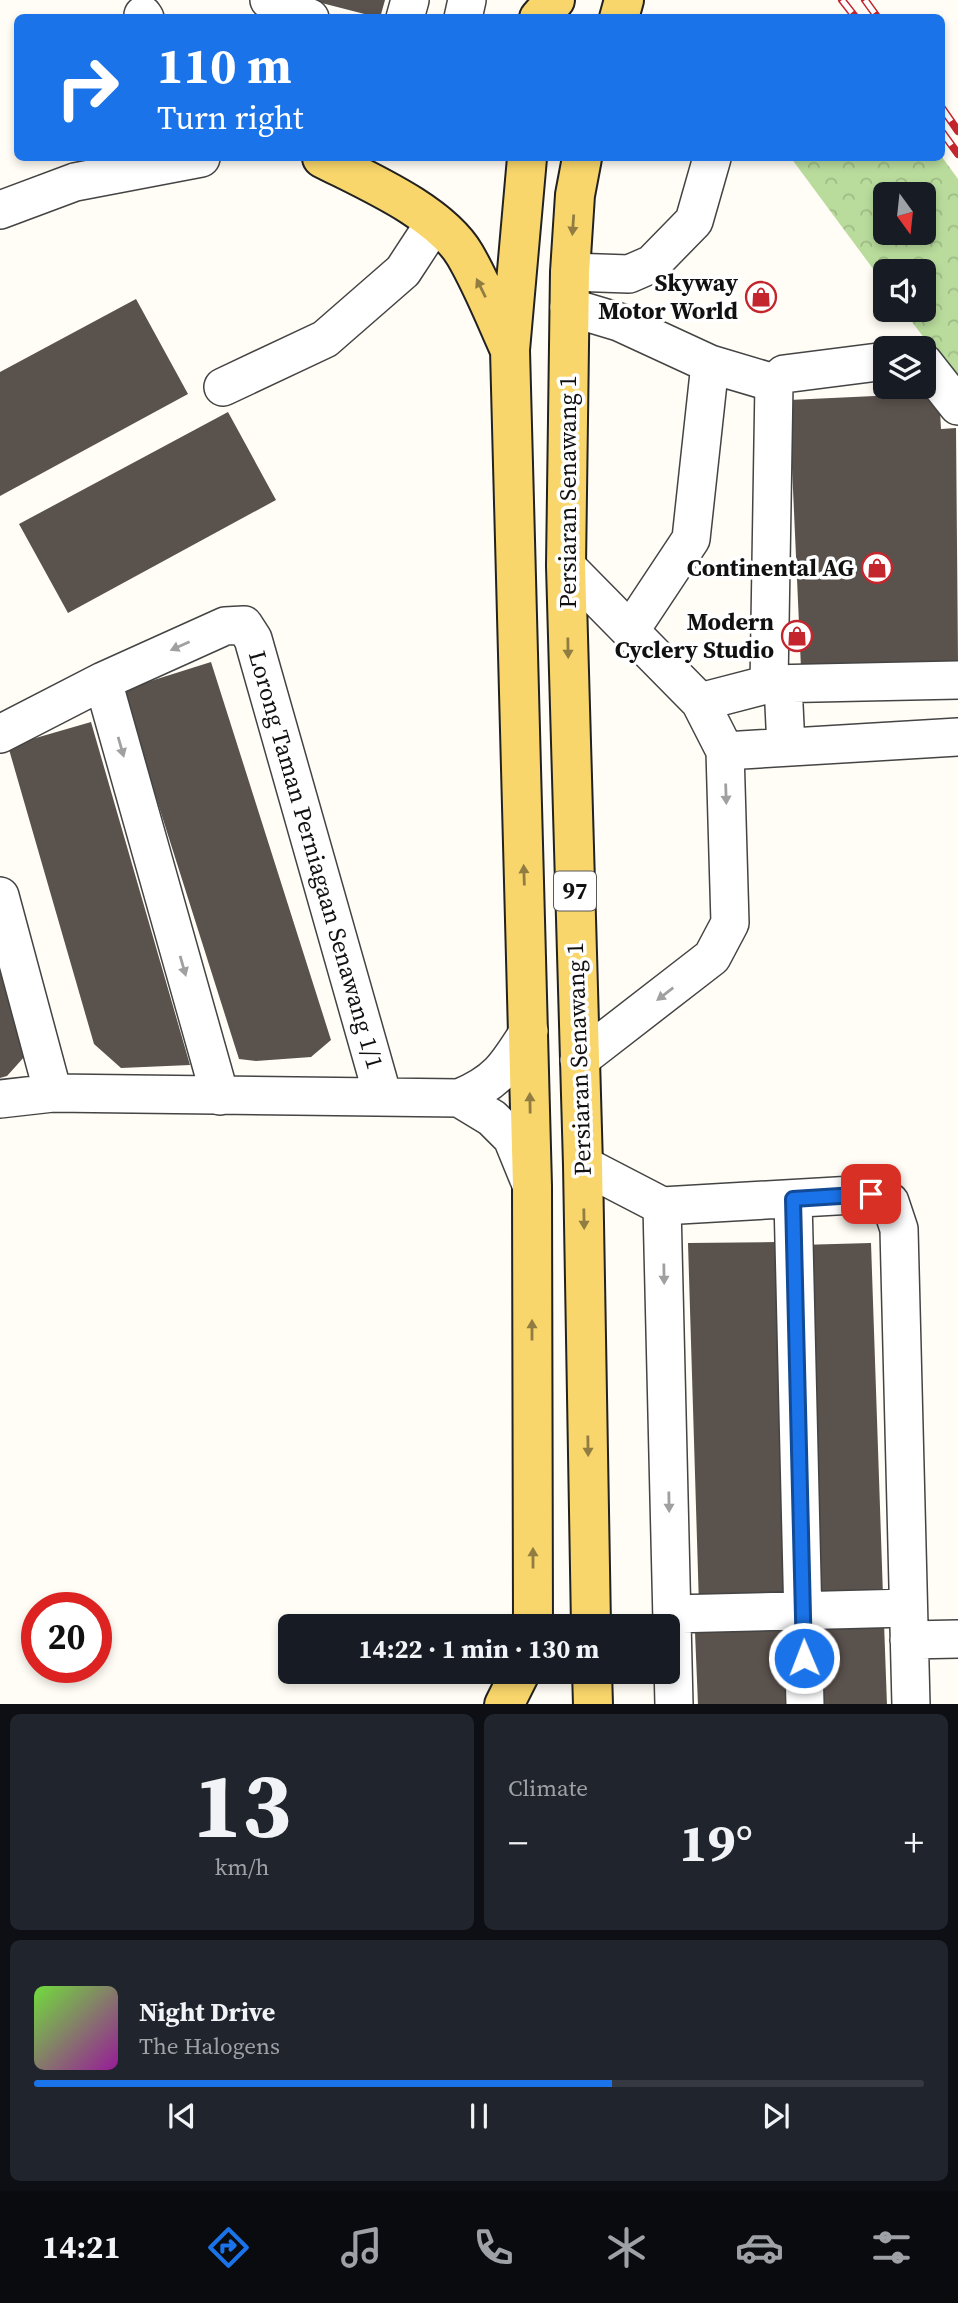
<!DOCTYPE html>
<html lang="en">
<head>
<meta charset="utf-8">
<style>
  :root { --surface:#171b24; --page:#20242c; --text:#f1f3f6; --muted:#9ea1a6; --line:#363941; --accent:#1a73e8 }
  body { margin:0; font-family:"Source Serif 4",serif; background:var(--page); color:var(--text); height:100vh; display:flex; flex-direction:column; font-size:26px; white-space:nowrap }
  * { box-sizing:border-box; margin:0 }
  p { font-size:23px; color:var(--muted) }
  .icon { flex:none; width:38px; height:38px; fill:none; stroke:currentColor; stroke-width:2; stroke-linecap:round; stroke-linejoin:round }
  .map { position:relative; height:1704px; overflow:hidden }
  .drawer { display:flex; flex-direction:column; gap:10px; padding:10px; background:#0d0f14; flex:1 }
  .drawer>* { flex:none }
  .banner { position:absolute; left:14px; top:14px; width:931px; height:147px; border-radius:10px; box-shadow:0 4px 10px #0003; background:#1a73e8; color:#fff; overflow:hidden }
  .needle { width:46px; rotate:165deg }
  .buttons { position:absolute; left:873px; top:182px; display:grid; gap:14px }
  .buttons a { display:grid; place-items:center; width:63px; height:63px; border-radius:10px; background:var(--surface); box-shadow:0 4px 10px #0003; font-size:35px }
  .speed { position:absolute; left:21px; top:1592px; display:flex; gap:14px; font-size:35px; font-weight:700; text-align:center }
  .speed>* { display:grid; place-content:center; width:91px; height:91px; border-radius:50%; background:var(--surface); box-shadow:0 4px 10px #0003; line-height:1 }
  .speed .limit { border:10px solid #d22; background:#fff; color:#111 }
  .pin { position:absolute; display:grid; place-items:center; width:60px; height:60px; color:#fff; margin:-30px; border-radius:14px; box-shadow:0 4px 10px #0006 }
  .me { position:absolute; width:77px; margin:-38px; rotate:359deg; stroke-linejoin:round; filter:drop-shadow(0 0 5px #0008) }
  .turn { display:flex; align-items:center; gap:24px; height:147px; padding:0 28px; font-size:32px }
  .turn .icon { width:91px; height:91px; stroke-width:2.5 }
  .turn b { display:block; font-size:49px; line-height:60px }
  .big { font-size:52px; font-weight:700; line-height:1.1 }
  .drawer .tile { flex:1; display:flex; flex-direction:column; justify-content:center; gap:10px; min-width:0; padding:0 24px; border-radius:10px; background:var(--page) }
  .drawer .dial { align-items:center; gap:0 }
  .dial b { font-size:91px; line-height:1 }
  .song { display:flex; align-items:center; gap:21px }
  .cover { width:84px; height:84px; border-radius:10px; background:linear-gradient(135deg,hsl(100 70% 55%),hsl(300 70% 35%)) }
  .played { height:7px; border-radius:4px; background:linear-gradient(90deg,var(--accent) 65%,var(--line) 65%) }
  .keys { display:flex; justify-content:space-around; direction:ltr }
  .heat { display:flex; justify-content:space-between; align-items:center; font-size:38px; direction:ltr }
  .drawer .tiles { flex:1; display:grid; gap:10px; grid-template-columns:1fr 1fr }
  .tile:last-child { grid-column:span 2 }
  .trip { position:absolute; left:278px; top:1614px; width:402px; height:70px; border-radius:10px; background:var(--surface); box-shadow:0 4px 10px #0003; font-weight:700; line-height:70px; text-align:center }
  .tab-bar { display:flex; height:112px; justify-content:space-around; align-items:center; background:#090b0e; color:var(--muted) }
  .tab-bar .icon { width:49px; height:49px }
  .tab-bar .current { color:var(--accent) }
  .tab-bar b { font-size:32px; color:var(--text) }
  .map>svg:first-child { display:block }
  .forest { fill:url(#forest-crowns); fill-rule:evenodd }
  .building { fill:#5a524d }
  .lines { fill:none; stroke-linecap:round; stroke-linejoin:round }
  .minor-casing { stroke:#444; stroke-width:40 }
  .major-casing { stroke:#222; stroke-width:42 }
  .minor { stroke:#fff; stroke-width:37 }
  .major { stroke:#f9d66b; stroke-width:38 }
  .rail-casing { stroke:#c4262e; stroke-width:8 }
  .rail { stroke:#fff; stroke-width:5; stroke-dasharray:16; stroke-linecap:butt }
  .oneway { fill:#917d42 }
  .oneway2 { fill:#a0a0a0 }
  .route-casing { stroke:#114b97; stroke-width:18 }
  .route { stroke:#1a73e8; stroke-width:12 }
  .labels { text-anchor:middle; stroke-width:7; stroke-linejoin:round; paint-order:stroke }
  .shield { fill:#fff; stroke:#585858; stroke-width:2 }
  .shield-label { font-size:23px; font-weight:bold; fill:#111 }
  .poi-label { font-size:24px; font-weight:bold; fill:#111; stroke:#fff; text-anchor:end }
  .street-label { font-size:24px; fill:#111; stroke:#fff }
</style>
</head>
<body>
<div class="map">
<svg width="958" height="1705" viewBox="0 0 958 1705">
  <defs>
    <pattern id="forest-crowns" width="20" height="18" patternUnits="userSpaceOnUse" patternTransform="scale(1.75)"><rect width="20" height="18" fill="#b9dc9c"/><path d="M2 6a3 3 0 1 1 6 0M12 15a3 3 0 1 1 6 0" fill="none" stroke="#9ebc85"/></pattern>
  </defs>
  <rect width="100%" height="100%" fill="#fffdf5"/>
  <!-- forest -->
  <path class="forest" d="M942,157L958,179V383L903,310H924V271H886L885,285L791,158ZM886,194H924V233H886Z"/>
  <!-- building -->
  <path class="building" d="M310,0H385L380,18Z
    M136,299L188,394L0,496V372Z
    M939,393L941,429L956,428L958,661L801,668L789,400Z
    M228,412L276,500L68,613L19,524Z
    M211,662L331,1040L311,1057L256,1061L239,1059L122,690Z
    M91,722L190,1065L121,1068L94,1044L8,746Z
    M0,966L25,1056L7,1076L0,1078Z
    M777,1242L788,1602L699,1606L688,1243Z
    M871,1243L883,1596L811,1599L799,1245Z
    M884,1623L887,1705H815L812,1626Z
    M792,1625L793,1705H698L695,1632Z"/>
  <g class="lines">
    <!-- minor casing -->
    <g class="minor-casing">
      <path id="minor" d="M269,0L310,18
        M143,15L145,18
        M405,18L410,0
        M463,18L467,0
        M0,210L75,182L201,158
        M570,272L629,274L652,264L694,221L712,158
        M569,307L619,322L710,364L774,383
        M924,363L958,406
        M223,387L325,339L403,271L435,222
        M566,566L700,702L725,751L730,923L712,957L579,1060
        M630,631L691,539L710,364
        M103,681L220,1096
        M769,684L958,680
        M783,684L786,747
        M700,702L769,684L774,383L784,374L886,361
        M0,734L103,681L225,626L244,625L253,639L383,1097
        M725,751L958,737
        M0,896L53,1093
        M459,1098L492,1118L512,1138L530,1182
        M0,1099L53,1093L459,1098C498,1082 507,1066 529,1031
        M583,1165L662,1206L871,1194L890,1202L899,1229L911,1705
        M793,1199L805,1705
        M662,1206L674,1705
        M672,1614L908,1608
        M909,1640L958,1639"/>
    </g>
    <!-- major casing -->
    <g class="major-casing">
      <path id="major" d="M539,18L555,0
        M619,18L624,0
        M322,158C365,180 440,212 465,255C482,284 495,317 509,348
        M527,158L510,350L532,1186L533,1626
        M582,158L575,195L570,272L566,566L583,1165L591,1626
        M592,1671L593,1705
        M504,1705L521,1671"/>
    </g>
    <!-- minor -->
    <use href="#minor" class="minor"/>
    <!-- major -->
    <use href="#major" class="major"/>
    <!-- rail casing -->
    <g class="rail-casing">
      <path id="rail" d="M842,0L856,18
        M865,0L878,18
        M942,108L958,131
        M942,132L958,154"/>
    </g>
    <!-- rail -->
    <use href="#rail" class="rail"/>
  </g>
  <!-- one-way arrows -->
  <defs><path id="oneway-solid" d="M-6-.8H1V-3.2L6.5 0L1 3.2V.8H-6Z" transform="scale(1.75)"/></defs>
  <g class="oneway">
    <use href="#oneway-solid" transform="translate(573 225) rotate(94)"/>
    <use href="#oneway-solid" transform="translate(481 288) rotate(-116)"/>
    <use href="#oneway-solid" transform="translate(568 648) rotate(89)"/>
    <use href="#oneway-solid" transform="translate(524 875) rotate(-92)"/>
    <use href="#oneway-solid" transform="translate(530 1103) rotate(-91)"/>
    <use href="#oneway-solid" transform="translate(584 1219) rotate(89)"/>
    <use href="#oneway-solid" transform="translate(532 1330) rotate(-90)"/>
    <use href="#oneway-solid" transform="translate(588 1446) rotate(89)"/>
    <use href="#oneway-solid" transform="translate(533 1558) rotate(-90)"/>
  </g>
  <g class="oneway2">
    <use href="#oneway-solid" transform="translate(180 646) rotate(156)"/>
    <use href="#oneway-solid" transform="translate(121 747) rotate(74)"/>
    <use href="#oneway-solid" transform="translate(726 794) rotate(88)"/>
    <use href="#oneway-solid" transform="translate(183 966) rotate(74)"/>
    <use href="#oneway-solid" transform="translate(665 994) rotate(142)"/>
    <use href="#oneway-solid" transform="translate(664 1274) rotate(89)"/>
    <use href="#oneway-solid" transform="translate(669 1502) rotate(89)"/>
  </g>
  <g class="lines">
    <!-- route casing -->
    <g class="route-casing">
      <path id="route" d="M804,1658L793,1199L871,1194"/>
    </g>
    <!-- route -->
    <use href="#route" class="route"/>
  </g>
  <!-- icons -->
  <defs>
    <g id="shop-ring" transform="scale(1.575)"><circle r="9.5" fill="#fff" stroke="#c4262e" stroke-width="1.5"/><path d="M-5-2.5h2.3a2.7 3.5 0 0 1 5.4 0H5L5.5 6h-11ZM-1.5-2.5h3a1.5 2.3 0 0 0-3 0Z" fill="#c4262e"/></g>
  </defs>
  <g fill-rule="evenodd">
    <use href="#shop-ring" x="761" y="297"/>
    <use href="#shop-ring" x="877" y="568"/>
    <use href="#shop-ring" x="797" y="636"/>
  </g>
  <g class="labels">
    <!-- shield labels -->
    <rect class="shield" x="554" y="871.5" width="42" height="39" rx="5"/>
    <g class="shield-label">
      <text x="575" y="899">97</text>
    </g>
    <!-- poi labels -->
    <g class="poi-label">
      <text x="738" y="291">Skyway<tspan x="738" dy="28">Motor World</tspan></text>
      <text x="854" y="576">Continental AG</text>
      <text x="774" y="630">Modern<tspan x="774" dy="28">Cyclery Studio</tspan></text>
    </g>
    <!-- street labels -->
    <g class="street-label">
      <text transform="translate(568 492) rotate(-90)" y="8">Persiaran Senawang 1</text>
      <text transform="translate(316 860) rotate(74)" y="8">Lorong Taman Perniagaan Senawang 1/1</text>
      <text transform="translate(579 1059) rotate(-92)" y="8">Persiaran Senawang 1</text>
    </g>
  </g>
</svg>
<div class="buttons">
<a><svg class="needle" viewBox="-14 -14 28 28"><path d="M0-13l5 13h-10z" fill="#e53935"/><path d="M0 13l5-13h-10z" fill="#9ea1a6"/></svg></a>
<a><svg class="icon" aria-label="sound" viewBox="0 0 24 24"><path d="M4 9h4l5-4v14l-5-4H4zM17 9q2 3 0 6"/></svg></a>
<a><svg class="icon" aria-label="layers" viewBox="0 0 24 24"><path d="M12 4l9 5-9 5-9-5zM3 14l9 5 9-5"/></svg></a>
</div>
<div class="speed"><div class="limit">20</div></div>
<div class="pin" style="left:871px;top:1194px;background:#d93025"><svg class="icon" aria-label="arrive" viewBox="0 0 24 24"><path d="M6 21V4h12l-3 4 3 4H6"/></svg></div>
<svg class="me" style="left:804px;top:1658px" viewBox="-20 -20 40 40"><circle r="17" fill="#1a73e8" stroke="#fff" stroke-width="3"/><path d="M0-11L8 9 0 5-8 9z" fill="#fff"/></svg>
<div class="trip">14:22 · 1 min · 130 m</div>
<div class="banner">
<div class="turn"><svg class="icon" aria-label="right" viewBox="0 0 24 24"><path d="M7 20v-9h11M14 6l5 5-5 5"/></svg><div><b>110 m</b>Turn right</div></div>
</div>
</div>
<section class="drawer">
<div class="tiles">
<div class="tile dial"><b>13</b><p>km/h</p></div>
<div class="tile"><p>Climate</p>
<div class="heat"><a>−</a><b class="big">19°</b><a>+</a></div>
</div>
<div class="tile">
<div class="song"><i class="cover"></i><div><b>Night Drive</b><p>The Halogens</p></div></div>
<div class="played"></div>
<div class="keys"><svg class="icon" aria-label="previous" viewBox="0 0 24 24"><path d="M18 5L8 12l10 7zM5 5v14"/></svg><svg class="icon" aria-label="pause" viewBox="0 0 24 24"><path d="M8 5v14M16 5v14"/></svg><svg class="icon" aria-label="next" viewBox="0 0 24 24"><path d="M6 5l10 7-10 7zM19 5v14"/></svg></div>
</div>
</div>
</section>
<nav class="tab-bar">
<b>14:21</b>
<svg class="icon current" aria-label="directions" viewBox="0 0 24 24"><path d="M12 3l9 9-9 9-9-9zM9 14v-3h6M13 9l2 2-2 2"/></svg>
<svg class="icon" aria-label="music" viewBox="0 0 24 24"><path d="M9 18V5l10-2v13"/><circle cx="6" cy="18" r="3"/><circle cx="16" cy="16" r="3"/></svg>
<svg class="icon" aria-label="phone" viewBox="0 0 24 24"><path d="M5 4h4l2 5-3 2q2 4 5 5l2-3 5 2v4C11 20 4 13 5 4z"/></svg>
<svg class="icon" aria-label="climate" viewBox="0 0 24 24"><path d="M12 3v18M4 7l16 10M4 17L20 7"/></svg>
<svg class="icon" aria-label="car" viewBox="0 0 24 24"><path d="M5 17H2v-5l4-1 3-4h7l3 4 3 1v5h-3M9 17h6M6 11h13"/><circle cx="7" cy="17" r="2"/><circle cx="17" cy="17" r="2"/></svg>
<svg class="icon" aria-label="filters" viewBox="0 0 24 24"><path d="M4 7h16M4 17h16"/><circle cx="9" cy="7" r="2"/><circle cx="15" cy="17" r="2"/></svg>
</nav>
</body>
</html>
